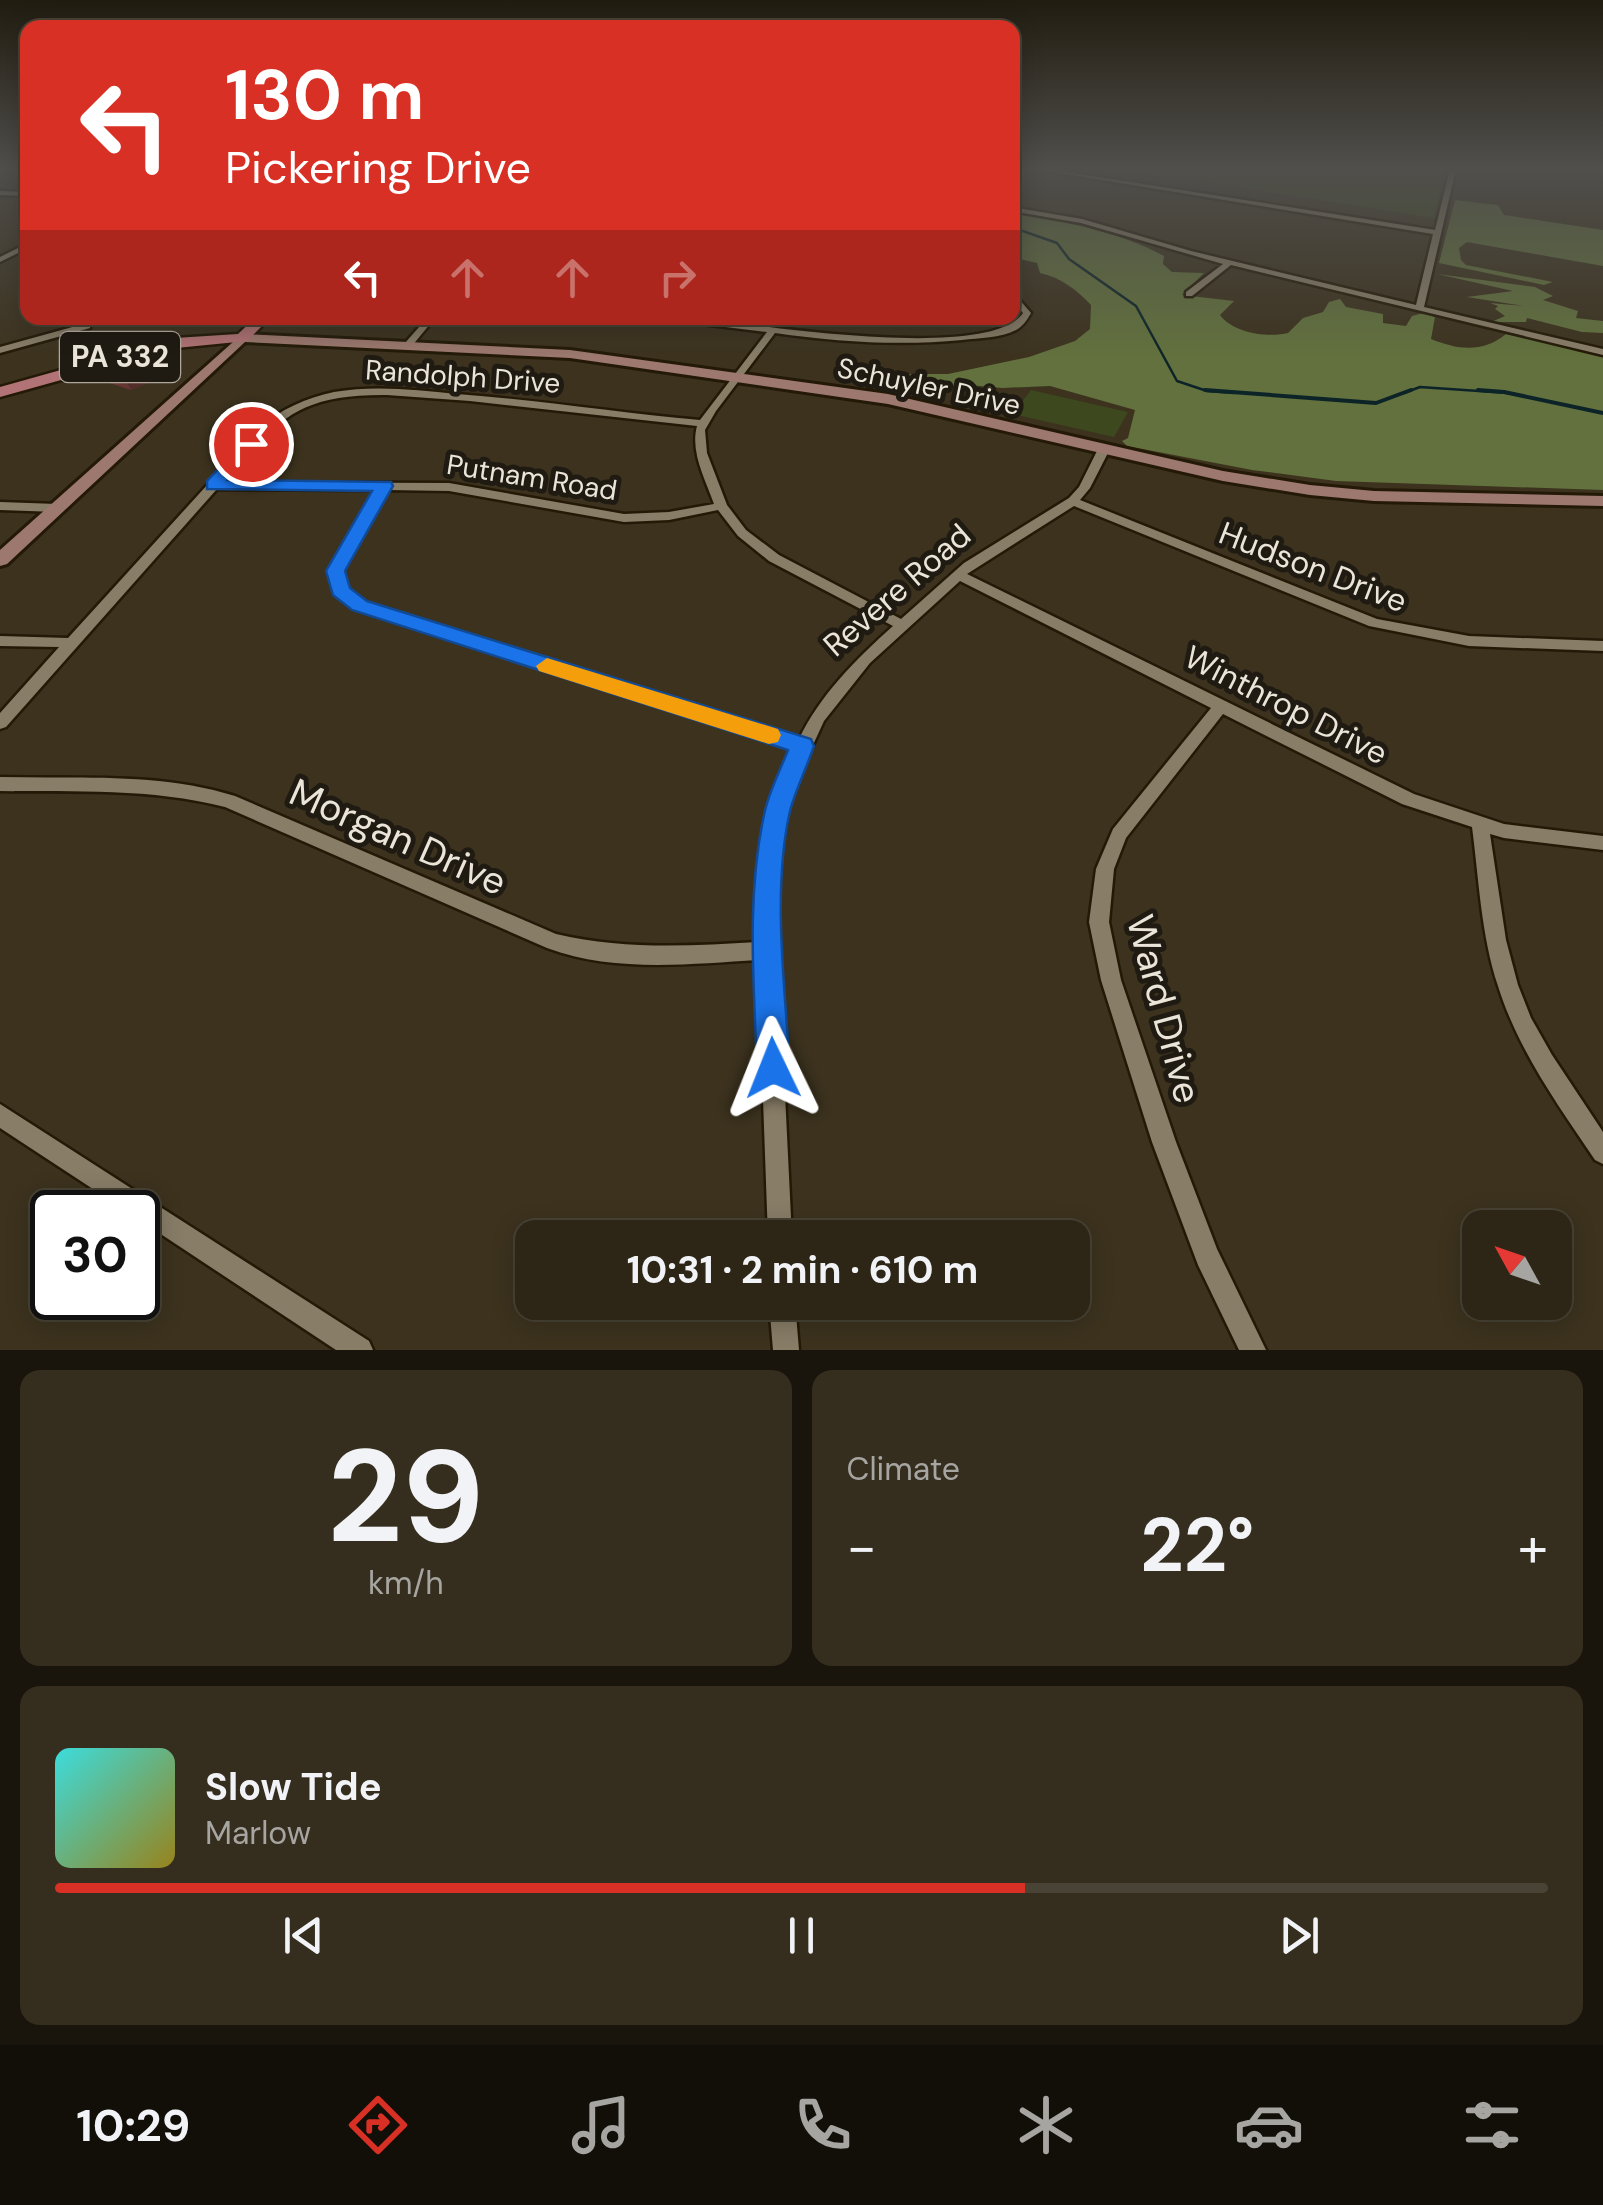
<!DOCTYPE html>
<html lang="en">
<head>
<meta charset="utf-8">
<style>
  :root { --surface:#2d2616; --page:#352e1f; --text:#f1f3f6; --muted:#a7a5a1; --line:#484335; --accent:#d93025 }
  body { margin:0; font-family:"DM Sans",sans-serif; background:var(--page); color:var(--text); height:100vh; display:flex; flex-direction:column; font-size:38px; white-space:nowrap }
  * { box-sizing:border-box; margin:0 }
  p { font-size:32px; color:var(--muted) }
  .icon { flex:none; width:55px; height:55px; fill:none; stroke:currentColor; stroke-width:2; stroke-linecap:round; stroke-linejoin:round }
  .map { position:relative; height:1350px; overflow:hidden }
  .side { display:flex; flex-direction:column; gap:20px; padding:20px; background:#19150c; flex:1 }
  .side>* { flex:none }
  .top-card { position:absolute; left:20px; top:20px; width:1000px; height:305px; border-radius:20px; box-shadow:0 5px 25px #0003,0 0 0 2px var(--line); background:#d93025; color:#fff; overflow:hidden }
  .needle { width:65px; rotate:310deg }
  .controls { position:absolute; left:1462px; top:1210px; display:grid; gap:20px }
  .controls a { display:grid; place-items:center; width:110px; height:110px; border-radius:20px; background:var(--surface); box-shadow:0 5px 25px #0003,0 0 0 2px var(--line); font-size:50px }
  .speed { position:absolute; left:30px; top:1190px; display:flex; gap:20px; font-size:50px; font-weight:700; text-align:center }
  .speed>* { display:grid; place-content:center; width:130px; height:130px; border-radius:50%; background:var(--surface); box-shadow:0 5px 25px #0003,0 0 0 2px var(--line); line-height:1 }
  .speed .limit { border:5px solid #111; border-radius:15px; background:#fff; color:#111 }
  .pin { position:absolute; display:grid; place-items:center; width:85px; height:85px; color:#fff; margin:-42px; border:5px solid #fff; border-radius:50%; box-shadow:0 2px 10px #0007 }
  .me { position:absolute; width:110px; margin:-55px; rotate:358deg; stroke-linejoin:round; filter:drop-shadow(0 0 8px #0008) }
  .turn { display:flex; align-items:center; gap:35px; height:210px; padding:0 40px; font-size:45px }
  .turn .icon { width:130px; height:130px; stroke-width:2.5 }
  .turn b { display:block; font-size:70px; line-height:85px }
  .lanes { display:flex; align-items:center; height:95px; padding:0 40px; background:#0003; justify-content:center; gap:50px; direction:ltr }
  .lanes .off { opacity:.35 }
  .big { font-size:75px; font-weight:700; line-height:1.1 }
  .side .card { flex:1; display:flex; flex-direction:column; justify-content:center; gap:15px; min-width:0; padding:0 35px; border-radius:20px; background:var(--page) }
  .side .dial { align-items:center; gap:0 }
  .dial b { font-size:130px; line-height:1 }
  .song { display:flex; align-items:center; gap:30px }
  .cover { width:120px; height:120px; border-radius:15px; background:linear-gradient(135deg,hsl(180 70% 55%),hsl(50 70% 35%)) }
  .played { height:10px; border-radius:5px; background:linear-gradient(90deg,var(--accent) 65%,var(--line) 65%) }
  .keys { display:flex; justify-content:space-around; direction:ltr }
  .heat { display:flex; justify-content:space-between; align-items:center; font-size:55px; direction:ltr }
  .side .tiles { flex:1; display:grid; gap:20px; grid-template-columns:1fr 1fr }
  .card:last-child { grid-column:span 2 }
  .trip { position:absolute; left:515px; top:1220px; width:575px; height:100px; border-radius:20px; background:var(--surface); box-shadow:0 5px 25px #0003,0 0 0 2px var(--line); font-weight:700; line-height:100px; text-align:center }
  .tab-bar { display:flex; height:160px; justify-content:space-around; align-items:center; background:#120f09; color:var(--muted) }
  .tab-bar .icon { width:70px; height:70px }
  .tab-bar .selected { color:var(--accent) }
  .tab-bar b { font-size:45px; color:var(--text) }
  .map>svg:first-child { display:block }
  .green { fill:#3d481f }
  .forest { fill:#62713d }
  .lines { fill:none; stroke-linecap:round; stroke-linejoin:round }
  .stream-far1 { stroke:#0c2428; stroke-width:2.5 }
  .stream { stroke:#0c2428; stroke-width:4 }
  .street-casing { stroke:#231906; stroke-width:5 }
  .secondary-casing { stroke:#231906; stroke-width:6 }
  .primary-casing { stroke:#231906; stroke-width:5 }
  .street { fill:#887d67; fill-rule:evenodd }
  .secondary { fill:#9c786e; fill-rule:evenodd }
  .primary { fill:#b17375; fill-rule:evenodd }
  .wall { fill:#653733 }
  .shaded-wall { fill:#532d29 }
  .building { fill:#76403b; stroke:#532d29; stroke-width:2.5 }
  .route { fill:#1a73e8; stroke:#114b97; stroke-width:2.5 }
  .slow { fill:#f59e0b }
  .labels { text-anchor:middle; stroke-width:10; stroke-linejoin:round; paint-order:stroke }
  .far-street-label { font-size:28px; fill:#ebe5d9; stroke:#1f1a12 }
  .shield { fill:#1f1a12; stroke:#aea89d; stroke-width:2.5 }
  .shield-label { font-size:30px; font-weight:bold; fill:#ebe5d9 }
  .street-label { font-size:32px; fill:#ebe5d9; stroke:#1f1a12 }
  .near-street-label { font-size:38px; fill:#ebe5d9; stroke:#1f1a12 }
</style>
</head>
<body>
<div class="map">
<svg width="1603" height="1350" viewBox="0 0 1603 1350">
  <rect width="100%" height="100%" fill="#3c321e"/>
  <!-- green -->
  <path class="green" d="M1122,169H1446L1434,218Z
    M1031,390L1128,412L1114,437L1013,414Z"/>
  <!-- forest -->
  <path class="forest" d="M1455,200L1498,205L1504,215L1603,230V266L1467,242L1459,248L1461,260L1466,265L1553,282L1544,285L1439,263Z
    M1013,211C1066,223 1116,230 1164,256L1163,264L1172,272L1204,273L1182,295L1234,301L1220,315C1233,333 1268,338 1288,333L1303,318L1323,312L1329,302L1340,299L1346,307L1383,314V323L1406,326L1412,316L1423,313L1435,317L1431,339C1458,350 1483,353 1506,334L1603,355V490L1336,481L1252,470L1127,446L1122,441L1128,438L1135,410L1050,386L1002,388L958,384L928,395L903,382L910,374H948L1029,357L1075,341L1090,329L1091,305C1077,290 1060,277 1040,273L1037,263L1020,259L1022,254L1013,252Z
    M1437,274L1535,287L1553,296L1543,300L1578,311L1576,318L1603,321V333L1582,332L1527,318L1526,322H1491L1505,316L1495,309L1498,306L1490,303L1524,306L1467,297L1513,291Z"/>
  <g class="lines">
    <!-- stream-far1 -->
    <path class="stream-far1" d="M1012,220L1014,228L1057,243L1069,259L1136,306L1177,381L1207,391L1234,393
      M1404,393L1420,387L1508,393"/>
    <!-- stream -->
    <path class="stream" d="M1205,390L1376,403L1411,390
      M1478,390L1504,392L1603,413"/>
    <!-- street casing -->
    <g class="street-casing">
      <path id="street" d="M1034,169H1047L1435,230L1450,169H1456L1424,307L1603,349V355L1231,265L1192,296H1186V292L1223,264L1081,223L1012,211V207L1082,219L1191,251L1416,305L1433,234Z
        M0,191L28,192V196L0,195Z
        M28,243V248L0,262V257Z
        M1012,291L1031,313C1027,320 1023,326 1016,330C1000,338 979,338 962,340C899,346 838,342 775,333L716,411L705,430L707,453L727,505L746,530L779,555L901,619L964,563L1069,498L1079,487L1098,449L1104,446L1110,449L1090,488L1080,500L1377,619L1469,636L1603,641V651L1469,646L1369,626L1074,506L967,574L1414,794L1504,824L1603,836V850L1504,838L1490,834L1506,940L1518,985L1531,1018L1552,1055L1603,1132V1164L1595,1160C1558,1105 1518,1050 1498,986C1481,935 1479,880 1472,827L1402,804L1223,714L1126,838L1114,869L1109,922L1121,980L1176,1142L1217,1249L1266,1350H1239L1198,1265L1152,1142L1101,980L1089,922L1096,869L1113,829L1211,708L960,581L870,663L824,721L791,793L779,865L778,950L792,1238H768L758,960C689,964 614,973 547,948L225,807C151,788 76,792 0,791V777C78,779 159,772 235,796L556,934C623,950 690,946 758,942L761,865L773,793L794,750L355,609L335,594L329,571L376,490L217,489L6,727L0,729V713L59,647L0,646V636L68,638L259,428C281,409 306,398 334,392C375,385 416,390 457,394C538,400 619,413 700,420L767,332L677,321L673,318H695C753,324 989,363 1023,313L1012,299ZM387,395L470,401L697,426C690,452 705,479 714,504L669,512L624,514L449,483L223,482C278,419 298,394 387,395ZM388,490L449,491L624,522L669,520L718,510L738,536L769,561L893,626C856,659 820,695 799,739L365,603L346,589L343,571Z
        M427,318H435L411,347H405V343Z
        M87,323L90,324V328L0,353V347Z
        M0,502L57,504L63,508L57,512L0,510Z
        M0,1104L369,1341L373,1350H336L138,1219V1212H128L0,1128Z
        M769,1302H795L799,1350H773Z"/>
    </g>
    <!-- secondary casing -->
    <g class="secondary-casing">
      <path id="secondary" d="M242,334L570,350L888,394L1223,471L1310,485L1374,491L1603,496V506L1374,501L1310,495L1223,481L888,404L570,358L245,342L7,564L0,566V550Z"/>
    </g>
    <!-- primary casing -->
    <g class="primary-casing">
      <path id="primary" d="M255,318H270L247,341L176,348L0,397V387L175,338L238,334Z"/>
    </g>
    <!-- street -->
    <use href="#street" class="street"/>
    <!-- secondary -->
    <use href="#secondary" class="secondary"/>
    <!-- primary -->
    <use href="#primary" class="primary"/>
  </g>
  <!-- wall -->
  <path class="wall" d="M90,363L176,364L147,377L150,382L131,390L100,380Z"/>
  <!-- shaded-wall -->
  <path class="shaded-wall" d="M167,348L176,364L147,377L150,382L131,390L122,373L133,363Z"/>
  <!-- building -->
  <path class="building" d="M147,343L167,348L133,363L141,365L122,373L90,363Z"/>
  <!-- sky -->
  <linearGradient id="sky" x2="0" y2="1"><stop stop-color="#211c10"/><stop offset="0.47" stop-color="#504f4c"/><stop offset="1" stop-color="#504f4c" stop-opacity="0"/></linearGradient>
  <rect width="1603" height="358" fill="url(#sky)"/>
  <!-- route -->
  <path class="route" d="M251,439L259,444L228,480L391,482L393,486L345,571L350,588L367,601L811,739L814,746C807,767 796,789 790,811C772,890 785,988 790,1068L785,1080L773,1085L762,1080L757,1068C754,985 746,898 764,815C768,793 780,771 788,750L352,610L333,595L326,571L372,491L207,489V481L245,441Z"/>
  <!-- slow -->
  <path class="slow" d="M547,658L778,729L781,735L778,742L769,744L539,671L536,666Z"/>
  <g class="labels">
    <!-- far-street labels -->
    <g class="far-street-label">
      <text transform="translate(463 376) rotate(4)" y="10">Randolph Drive</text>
      <text transform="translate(929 386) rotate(12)" y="10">Schuyler Drive</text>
      <text transform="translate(532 477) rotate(9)" y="10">Putnam Road</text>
    </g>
    <!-- shield labels -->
    <rect class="shield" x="60" y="332" width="120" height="50" rx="8"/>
    <g class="shield-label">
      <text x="120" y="367">PA 332</text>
    </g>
    <!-- street labels -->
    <g class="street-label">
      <text transform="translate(1313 567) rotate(21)" y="11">Hudson Drive</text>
      <text transform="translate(897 590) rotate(-41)" y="11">Revere Road</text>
      <text transform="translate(1286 705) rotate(27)" y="11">Winthrop Drive</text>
    </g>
    <!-- near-street labels -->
    <g class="near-street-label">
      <text transform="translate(398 837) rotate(24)" y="13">Morgan Drive</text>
      <text transform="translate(1164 1009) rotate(75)" y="13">Ward Drive</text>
    </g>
  </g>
</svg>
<div class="controls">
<a><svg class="needle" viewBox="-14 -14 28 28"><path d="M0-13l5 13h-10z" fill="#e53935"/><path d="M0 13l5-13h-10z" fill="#a7a5a1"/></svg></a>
</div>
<div class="speed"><div class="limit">30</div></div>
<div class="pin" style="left:251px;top:444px;background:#d93025"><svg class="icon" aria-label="arrive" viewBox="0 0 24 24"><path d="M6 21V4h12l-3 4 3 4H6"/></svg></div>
<svg class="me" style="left:773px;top:1068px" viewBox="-20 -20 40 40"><path d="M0-17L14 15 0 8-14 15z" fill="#1a73e8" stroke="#fff" stroke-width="4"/></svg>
<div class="trip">10:31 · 2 min · 610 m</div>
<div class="top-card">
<div class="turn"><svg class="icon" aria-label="left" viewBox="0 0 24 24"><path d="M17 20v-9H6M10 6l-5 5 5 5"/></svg><div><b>130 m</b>Pickering Drive</div></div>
<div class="lanes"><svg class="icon" aria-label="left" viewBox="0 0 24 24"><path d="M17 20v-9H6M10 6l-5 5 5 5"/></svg><svg class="icon off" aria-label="ahead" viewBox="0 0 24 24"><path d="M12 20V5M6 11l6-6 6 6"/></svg><svg class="icon off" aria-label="ahead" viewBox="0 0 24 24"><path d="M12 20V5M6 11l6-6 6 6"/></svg><svg class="icon off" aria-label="right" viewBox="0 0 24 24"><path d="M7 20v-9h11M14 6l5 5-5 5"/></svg></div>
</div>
</div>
<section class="side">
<div class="tiles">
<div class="card dial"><b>29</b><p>km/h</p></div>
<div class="card"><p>Climate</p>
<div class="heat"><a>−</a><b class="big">22°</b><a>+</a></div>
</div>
<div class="card">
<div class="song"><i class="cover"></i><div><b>Slow Tide</b><p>Marlow</p></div></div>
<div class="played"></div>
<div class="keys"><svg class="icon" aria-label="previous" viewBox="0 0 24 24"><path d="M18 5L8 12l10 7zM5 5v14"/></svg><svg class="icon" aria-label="pause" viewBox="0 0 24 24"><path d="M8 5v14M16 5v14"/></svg><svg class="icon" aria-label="next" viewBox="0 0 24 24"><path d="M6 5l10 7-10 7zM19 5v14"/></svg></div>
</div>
</div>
</section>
<nav class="tab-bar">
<b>10:29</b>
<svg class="icon selected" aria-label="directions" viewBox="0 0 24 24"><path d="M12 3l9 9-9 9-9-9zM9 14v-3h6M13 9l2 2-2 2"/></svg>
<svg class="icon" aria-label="music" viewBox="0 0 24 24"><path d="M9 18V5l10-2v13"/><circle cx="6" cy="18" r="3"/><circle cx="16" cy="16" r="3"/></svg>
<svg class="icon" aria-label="phone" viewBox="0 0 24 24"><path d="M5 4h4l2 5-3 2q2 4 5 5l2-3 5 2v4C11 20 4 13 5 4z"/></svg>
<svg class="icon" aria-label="climate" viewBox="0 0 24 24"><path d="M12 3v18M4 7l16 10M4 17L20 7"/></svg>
<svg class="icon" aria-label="car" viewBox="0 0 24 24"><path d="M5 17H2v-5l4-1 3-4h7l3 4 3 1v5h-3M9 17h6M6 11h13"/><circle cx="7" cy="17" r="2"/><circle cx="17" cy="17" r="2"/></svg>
<svg class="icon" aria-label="filters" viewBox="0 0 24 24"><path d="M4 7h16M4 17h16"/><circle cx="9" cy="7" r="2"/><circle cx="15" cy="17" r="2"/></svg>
</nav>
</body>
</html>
